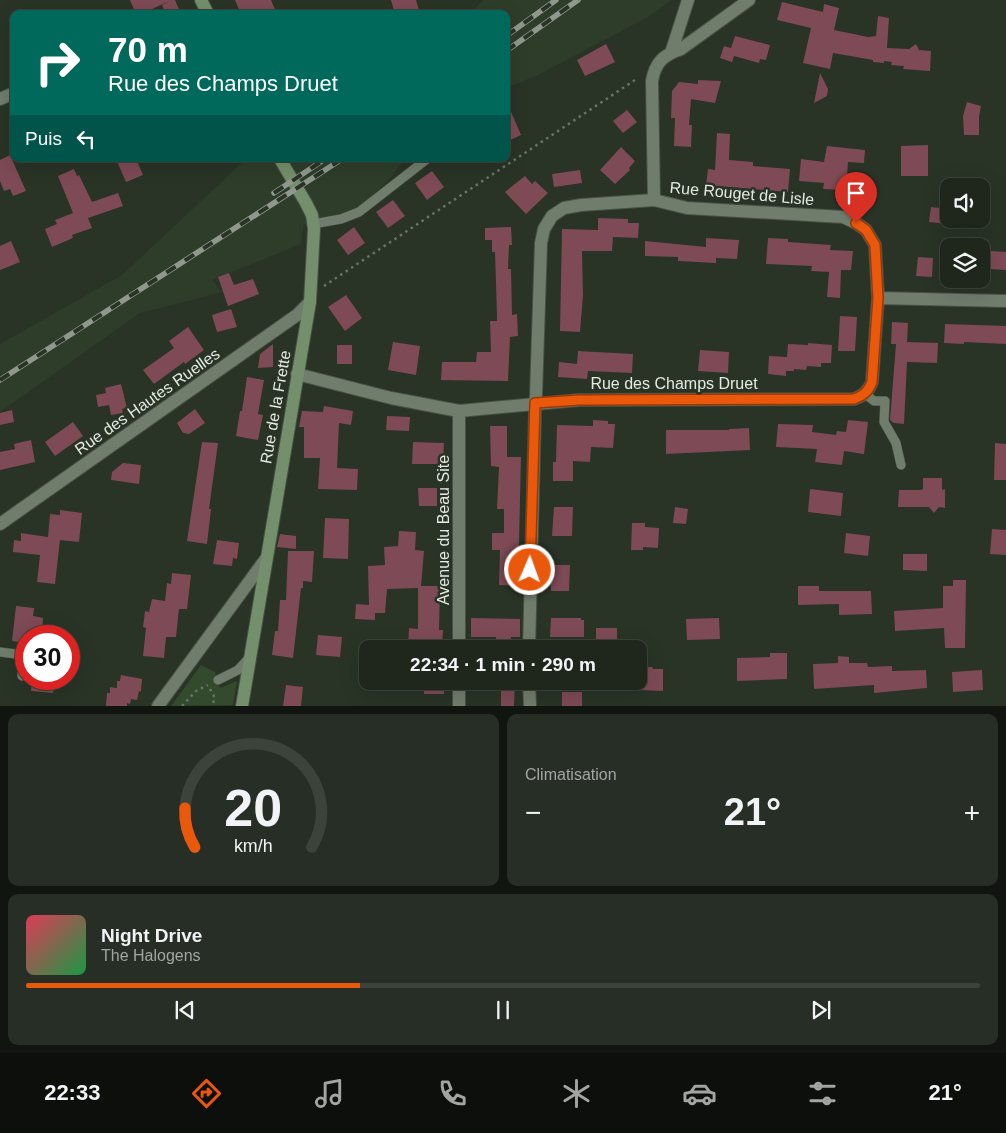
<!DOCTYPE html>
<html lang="fr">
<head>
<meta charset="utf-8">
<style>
  :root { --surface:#1f261c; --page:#272e25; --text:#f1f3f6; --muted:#a1a5a3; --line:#3c433b; --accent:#ea580c }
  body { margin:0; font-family:Arial,sans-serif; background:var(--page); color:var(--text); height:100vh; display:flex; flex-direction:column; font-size:19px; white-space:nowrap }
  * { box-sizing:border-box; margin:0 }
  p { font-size:16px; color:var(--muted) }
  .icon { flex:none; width:28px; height:28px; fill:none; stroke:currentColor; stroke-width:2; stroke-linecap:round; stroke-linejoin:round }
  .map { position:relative; height:706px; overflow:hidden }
  .details { display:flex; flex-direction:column; gap:8px; padding:8px; background:#11150f; flex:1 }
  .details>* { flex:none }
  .top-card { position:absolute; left:10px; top:10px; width:500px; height:152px; border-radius:10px; box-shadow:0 5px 20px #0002,0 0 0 1px var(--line); background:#00695c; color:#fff; overflow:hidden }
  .tools { position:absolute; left:940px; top:178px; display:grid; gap:10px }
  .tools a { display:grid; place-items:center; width:50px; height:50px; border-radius:10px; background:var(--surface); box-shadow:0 5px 20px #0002,0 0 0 1px var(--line); font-size:25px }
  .speed { position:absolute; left:15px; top:625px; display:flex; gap:10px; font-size:25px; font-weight:700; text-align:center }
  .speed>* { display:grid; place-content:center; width:65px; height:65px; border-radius:50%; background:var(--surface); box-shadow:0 5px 20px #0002,0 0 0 1px var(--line); line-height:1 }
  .speed .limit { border:8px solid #d22; background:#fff; color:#111 }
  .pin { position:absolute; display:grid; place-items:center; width:42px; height:42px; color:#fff; margin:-51px -21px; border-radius:50% 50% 50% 0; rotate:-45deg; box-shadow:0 0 5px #0007 }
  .pin .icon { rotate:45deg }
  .me { position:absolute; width:55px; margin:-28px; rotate:2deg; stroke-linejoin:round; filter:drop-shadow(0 0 4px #0008) }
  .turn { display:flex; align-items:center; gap:18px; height:105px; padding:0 15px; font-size:22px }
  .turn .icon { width:65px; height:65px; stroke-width:2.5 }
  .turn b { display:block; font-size:35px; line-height:42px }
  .then { display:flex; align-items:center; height:48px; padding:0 15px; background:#0003; gap:10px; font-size:19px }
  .big { font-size:38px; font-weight:800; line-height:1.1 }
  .details .tile { flex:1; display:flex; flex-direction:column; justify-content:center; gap:8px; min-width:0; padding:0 18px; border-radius:10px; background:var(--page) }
  .details .dial { align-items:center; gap:0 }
  .dial svg { height:130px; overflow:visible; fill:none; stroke:var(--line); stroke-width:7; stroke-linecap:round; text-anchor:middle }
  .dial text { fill:var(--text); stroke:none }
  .song { display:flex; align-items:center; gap:15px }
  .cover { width:60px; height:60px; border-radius:8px; background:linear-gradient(135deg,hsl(350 70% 55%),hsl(140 70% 35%)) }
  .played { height:5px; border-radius:2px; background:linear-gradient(90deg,var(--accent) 35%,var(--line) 35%) }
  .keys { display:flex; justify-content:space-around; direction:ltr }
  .heat { display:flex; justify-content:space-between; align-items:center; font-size:28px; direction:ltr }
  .details .tiles { flex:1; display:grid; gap:8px; grid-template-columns:1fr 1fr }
  .tile:last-child { grid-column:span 2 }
  .trip { position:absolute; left:359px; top:640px; width:288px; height:50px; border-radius:10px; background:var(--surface); box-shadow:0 5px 20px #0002,0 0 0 1px var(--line); font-weight:800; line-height:50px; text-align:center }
  .tabs { display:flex; height:80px; justify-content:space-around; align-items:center; background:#0c0f0b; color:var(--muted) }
  .tabs .icon { width:35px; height:35px }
  .tabs .selected { color:var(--accent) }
  .tabs b { font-size:22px; color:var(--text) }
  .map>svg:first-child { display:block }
  .built { fill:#2e3d2a }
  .green { fill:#334a2d }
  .building { fill:#7d4a55 }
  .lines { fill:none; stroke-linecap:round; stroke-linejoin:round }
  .lane-casing { stroke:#485145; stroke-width:10 }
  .street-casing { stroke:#485145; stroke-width:14 }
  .secondary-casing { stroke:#485145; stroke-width:14 }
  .path { stroke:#6a7368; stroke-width:2.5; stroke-dasharray:2.5 4; stroke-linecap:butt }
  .lane { stroke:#707c6c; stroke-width:9 }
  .street { stroke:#707c6c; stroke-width:12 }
  .secondary { stroke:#748f6c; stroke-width:12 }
  .rail-casing { stroke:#90988e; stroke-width:5.5 }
  .rail { stroke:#293326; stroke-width:4; stroke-dasharray:11; stroke-linecap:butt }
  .route-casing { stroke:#983908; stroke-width:12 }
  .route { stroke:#ea580c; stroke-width:9 }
  .labels { text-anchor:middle; stroke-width:5; stroke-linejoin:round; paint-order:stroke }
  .street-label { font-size:16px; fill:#e3eae1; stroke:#293326 }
</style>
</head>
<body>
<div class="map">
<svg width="1006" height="706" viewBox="0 0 1006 706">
  <rect width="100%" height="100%" fill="#293326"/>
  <!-- built -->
  <path class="built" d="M483,0H672L648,17L538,75L506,88V14H469Z
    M246,159H405L388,181L356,210L303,225L301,244L212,280L222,292L140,313L0,412V344L122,275Z"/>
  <!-- green -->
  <path class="green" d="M201,665L215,672L220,688L237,681L233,705L171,706Z"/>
  <!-- building -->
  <path class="building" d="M130,0H172L141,14H136Z
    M172,0H175L181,14H166L162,5Z
    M235,0H271L277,14H241Z
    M391,0H416L420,14H395Z
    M782,2L823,12L824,4L839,8L834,30L868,37L876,36L878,16L889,18L887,48L909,49L916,44L919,50L931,51L930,71L903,69L904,66L891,65L892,62L884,61V63L873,62V60L833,53L830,69L803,63L811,28L777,20Z
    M735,36L770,45L766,60L760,59L759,63L734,56L732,62L720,58L724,46L731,48Z
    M606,44L615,62L585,76L577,60Z
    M820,73L828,89L827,96L814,103Z
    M698,80L721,81L715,103L691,99L689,125H692L691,147L674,146L675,118H671L672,91L679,82L698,84Z
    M506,100L521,135L506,142Z
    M967,102L981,106L979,117V135H964L963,116Z
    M627,110L637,122L623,133L613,121Z
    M717,133L730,134L729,160L753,162V166L790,169L788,192L706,185L708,169L715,170Z
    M928,145V176H901V146Z
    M827,146L865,150L864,163L848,162L846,190L823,189L824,183L799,181L801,159L824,162Z
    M621,147L635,161L629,168L630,170L615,184L600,170Z
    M10,155L26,191L13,196L10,189L4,191L0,181V160Z
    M116,159H136L143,175L126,182Z
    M74,169L77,176L79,175L92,202L118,193L123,206L88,218L92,228L72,235L73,238L52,247L45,229L57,224L55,220L73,213L58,176Z
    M580,170L582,183L554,187L552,174Z
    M432,171L444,187L427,200L415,183Z
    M525,176L532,184L535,181L548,193L526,214L505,192Z
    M393,200L405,216L388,228L376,212Z
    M931,207L949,209V224L929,222Z
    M598,218L628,219V223H639L638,238L613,237L612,251H582L583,295L580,332L560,331L562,229L598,230Z
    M354,227L365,243L348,255L337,240Z
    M511,227L512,245H509L508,269H511L512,315L517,314L518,336L510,337L508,381L441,380L442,362H476L477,352H491L490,321H497V315L495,252H492V240H485V228Z
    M706,238L739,240L737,259L716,258V263L678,261V257L645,256V241L706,247Z
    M768,238L788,239V242L831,245L830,250L853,251L851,270H841L840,298L827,297L829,272L811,271L812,266L766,264Z
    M11,241L20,262L0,270V246Z
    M991,251L1006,252V270L990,269Z
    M918,257L933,258L932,277L916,276Z
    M229,273L234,285L253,279L259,294L228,306L218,277Z
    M346,295L362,318L345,331L328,307Z
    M231,309L237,327L217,332L212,315Z
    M840,316L857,317L855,351H838Z
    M892,322L908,323L907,342L938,343L937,363L907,362L904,424L894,423L890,420L896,344H891Z
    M945,324L1006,326V344L964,342V344L944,343Z
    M188,327L204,350L185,364L184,362L154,384L143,370L174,348L169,341Z
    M393,342L420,346L416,375L388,370Z
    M808,343L832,345L831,363H821V367L807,366L806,370L794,369V371H786V376L768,374L769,356L787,357L788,344L808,345Z
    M273,344V367L258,368L260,354Z
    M337,345H352V364H337Z
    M700,350L729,352L728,373L698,371Z
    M578,351L633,354L632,373L588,371L587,379L558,377L559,362L577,364Z
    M247,377L264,380L258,414L263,415L258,440L236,436L240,411H242Z
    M121,384L127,408L122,409L123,413L111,415L109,405L98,407L96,395L106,393L105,388Z
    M324,406L353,411L351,425L339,423L337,468L358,469L357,490L318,489L320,458H304V427H299L302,411L323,412Z
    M195,409L205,423L189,434L183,433L177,423Z
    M12,410L14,422L0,425V413Z
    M387,416L410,417L409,431L386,430Z
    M593,420L608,421V424H615L613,448L591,447L590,462L573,461V481H553V462H556L557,425L593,426Z
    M848,420L868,422L864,454L844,451L842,465L815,462L817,449L776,447L778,424L813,425L812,432L836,435L837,431L846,432Z
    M73,422L83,436L55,456L45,442Z
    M490,426H507V457H521L518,586L499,585L500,550H492V533H504V509H497L499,467L491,466Z
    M749,428L750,450L666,454V430H729V429Z
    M31,440L35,462L0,470V452L15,449L14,444Z
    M202,442L218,443L209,509H211L207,544L187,541Z
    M413,442L444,443L443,464H412Z
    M995,443L1006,444V480H994Z
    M123,463L141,465L139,484L111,480L112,472Z
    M923,478H942V490L945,489V508L939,507L934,513L929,507H898L899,490H921L923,489Z
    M418,488H437V506H419Z
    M810,489L843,493L841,516L808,512Z
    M554,507H573L572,536H552Z
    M675,507L688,509L686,524L673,523Z
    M60,510L82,513L79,542L60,540L55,584L37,582L40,555L13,552L14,540L21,541V533L48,537L50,514L60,515Z
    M325,518L349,519L348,559L323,558Z
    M632,523H645V527L659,528L658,548L643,547V550H631Z
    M992,529L1006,530V555L990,554Z
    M399,531L416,532L415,550L424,551L421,586H440L439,630H443L442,649H408L409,628L418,629V588L387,589L385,613H375V620L355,619L356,604L369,605L368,566L385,565L384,547L398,546Z
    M846,533L870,536L868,556L844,553Z
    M280,534L296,536V549L277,547Z
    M217,540L239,543L237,559L233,558L232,566L213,564Z
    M288,551H314L312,582L303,581V588H301L293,658L272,655L275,631H278L280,600H286Z
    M903,554H927V571L903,570Z
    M551,565H570L569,591H551Z
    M172,573L191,575L187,609H179L176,637H166L164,658L143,656L146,628L143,627L145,611L149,612L152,599L165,601L167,583L171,584Z
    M953,580H966L965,648H945L944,628L895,631L894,611L943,608V586H953Z
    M798,586H819V591H871L872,614L839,615V604L798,605Z
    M16,606L34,608L33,616L43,618L42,633H34V636H26V643L12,641Z
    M471,618L520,619V637H511V649H496V637H471Z
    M551,618H581V620H584V637H550Z
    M719,618L720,639L687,640L686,619Z
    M596,628H617V647H596Z
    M318,635L342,637L340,657L316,655Z
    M770,653H787V679L737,681V658L770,657Z
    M838,656L849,657V663H867L868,667L892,666V671L926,670L927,688L874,693V685L814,689L813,664L838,663Z
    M638,667H652L653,669H663V691L638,690Z
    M982,670L983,690L953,692L952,672Z
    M121,675L142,679L141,692L139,691L137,700L131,699L130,704L127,703V706H106L107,693H110V687L117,688V681H120Z
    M32,679H55L53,693L31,691Z
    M424,681H444V694H424Z
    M515,683L514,706H501V684Z
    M286,685L303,687L301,706H283Z
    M562,692H582V706H562Z"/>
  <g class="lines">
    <!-- lane casing -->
    <g class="lane-casing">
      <path id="lane" d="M313,224L341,219L359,212L427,159
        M865,394L874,401H885L884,422L896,443L901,465
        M0,652L24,655L22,676
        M218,680L238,670L249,658"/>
    </g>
    <!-- street casing -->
    <g class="street-casing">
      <path id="street" d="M671,53L688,0
        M0,99L14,93
        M654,200L652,81C655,63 663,55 681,49L749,0
        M878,298L1006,301
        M297,374L391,398L459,411L579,400L854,399C864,395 868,392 872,382L878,298L875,245L866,230L856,223L843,217L687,208L654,200L581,205L564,208L552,216L544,229L541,243L536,395L535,411L529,649
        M459,411V649
        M0,524L297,315L310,302
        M459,681V706
        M529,681L530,706
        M158,706L265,560"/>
    </g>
    <!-- secondary casing -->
    <g class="secondary-casing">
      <path id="secondary" d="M201,0L208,14
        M242,706L310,302L314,229L312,215L306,203L280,159"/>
    </g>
    <!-- path -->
    <path class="path" d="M324,286L638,78
      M210,689L215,698L212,706
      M182,706L196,691L208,685"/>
    <!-- lane -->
    <use href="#lane" class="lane"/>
    <!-- street -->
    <use href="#street" class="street"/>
    <!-- secondary -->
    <use href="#secondary" class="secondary"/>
    <!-- rail casing -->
    <g class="rail-casing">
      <path id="rail" d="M506,36L556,0
        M506,51L578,0
        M274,193L325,159
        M0,380L342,159"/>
    </g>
    <!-- rail -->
    <use href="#rail" class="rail"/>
  </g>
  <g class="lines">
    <!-- route casing -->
    <g class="route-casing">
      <path id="route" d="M530,570L535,403L579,400L854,399C864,395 868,392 872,382L878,298L875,245L866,230L856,223"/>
    </g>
    <!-- route -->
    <use href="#route" class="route"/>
  </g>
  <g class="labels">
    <!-- street labels -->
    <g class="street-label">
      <text transform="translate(742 193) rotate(5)" y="6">Rue Rouget de Lisle</text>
      <text x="674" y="389">Rue des Champs Druet</text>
      <text transform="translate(147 401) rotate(-35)" y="6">Rue des Hautes Ruelles</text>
      <text transform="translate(275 407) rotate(-80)" y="6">Rue de la Frette</text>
      <text transform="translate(443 530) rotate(-90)" y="6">Avenue du Beau Site</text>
    </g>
  </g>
</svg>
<div class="tools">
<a><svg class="icon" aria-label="sound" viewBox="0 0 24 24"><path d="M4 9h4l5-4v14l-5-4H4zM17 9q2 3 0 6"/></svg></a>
<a><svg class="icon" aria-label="layers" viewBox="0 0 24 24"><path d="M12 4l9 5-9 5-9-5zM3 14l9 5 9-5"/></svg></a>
</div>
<div class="speed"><div class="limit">30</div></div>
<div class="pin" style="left:856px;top:223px;background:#d93025"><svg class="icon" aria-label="arrive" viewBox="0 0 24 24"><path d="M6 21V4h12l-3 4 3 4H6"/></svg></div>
<svg class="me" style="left:530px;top:570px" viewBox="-20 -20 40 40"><circle r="17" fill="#ea580c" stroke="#fff" stroke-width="3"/><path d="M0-11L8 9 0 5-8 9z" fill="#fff"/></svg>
<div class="trip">22:34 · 1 min · 290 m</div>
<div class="top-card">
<div class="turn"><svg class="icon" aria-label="right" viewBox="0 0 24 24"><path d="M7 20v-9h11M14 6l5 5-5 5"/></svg><div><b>70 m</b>Rue des Champs Druet</div></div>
<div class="then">Puis<svg class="icon" aria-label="left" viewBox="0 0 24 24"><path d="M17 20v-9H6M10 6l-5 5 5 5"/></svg></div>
</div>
</div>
<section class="details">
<div class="tiles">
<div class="tile dial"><svg viewBox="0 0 100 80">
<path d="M14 69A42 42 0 1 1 86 69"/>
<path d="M14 69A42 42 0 0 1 8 45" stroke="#ea580c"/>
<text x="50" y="56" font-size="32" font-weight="700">20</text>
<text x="50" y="72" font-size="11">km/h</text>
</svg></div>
<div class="tile"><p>Climatisation</p>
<div class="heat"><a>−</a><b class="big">21°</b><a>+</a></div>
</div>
<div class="tile">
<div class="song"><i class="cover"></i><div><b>Night Drive</b><p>The Halogens</p></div></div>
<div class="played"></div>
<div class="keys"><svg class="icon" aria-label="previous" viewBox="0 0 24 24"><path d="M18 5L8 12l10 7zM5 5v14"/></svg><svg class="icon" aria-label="pause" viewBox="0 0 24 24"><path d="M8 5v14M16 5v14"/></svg><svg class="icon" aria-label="next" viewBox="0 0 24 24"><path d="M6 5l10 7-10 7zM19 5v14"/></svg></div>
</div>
</div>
</section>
<nav class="tabs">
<b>22:33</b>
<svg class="icon selected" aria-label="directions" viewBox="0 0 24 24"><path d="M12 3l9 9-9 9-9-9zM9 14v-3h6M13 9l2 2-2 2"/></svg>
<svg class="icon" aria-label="music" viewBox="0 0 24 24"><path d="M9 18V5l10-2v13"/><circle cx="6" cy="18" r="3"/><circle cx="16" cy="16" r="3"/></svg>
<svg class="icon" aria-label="phone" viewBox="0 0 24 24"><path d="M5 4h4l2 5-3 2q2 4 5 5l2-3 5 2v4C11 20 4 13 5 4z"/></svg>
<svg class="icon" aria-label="climate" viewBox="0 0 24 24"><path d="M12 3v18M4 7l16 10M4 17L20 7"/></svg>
<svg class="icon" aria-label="car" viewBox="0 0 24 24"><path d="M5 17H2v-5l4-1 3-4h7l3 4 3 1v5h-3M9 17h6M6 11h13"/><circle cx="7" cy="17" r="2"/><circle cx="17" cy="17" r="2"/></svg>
<svg class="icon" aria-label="filters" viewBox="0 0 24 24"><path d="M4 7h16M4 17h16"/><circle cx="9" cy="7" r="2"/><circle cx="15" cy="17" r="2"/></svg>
<b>21°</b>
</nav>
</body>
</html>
